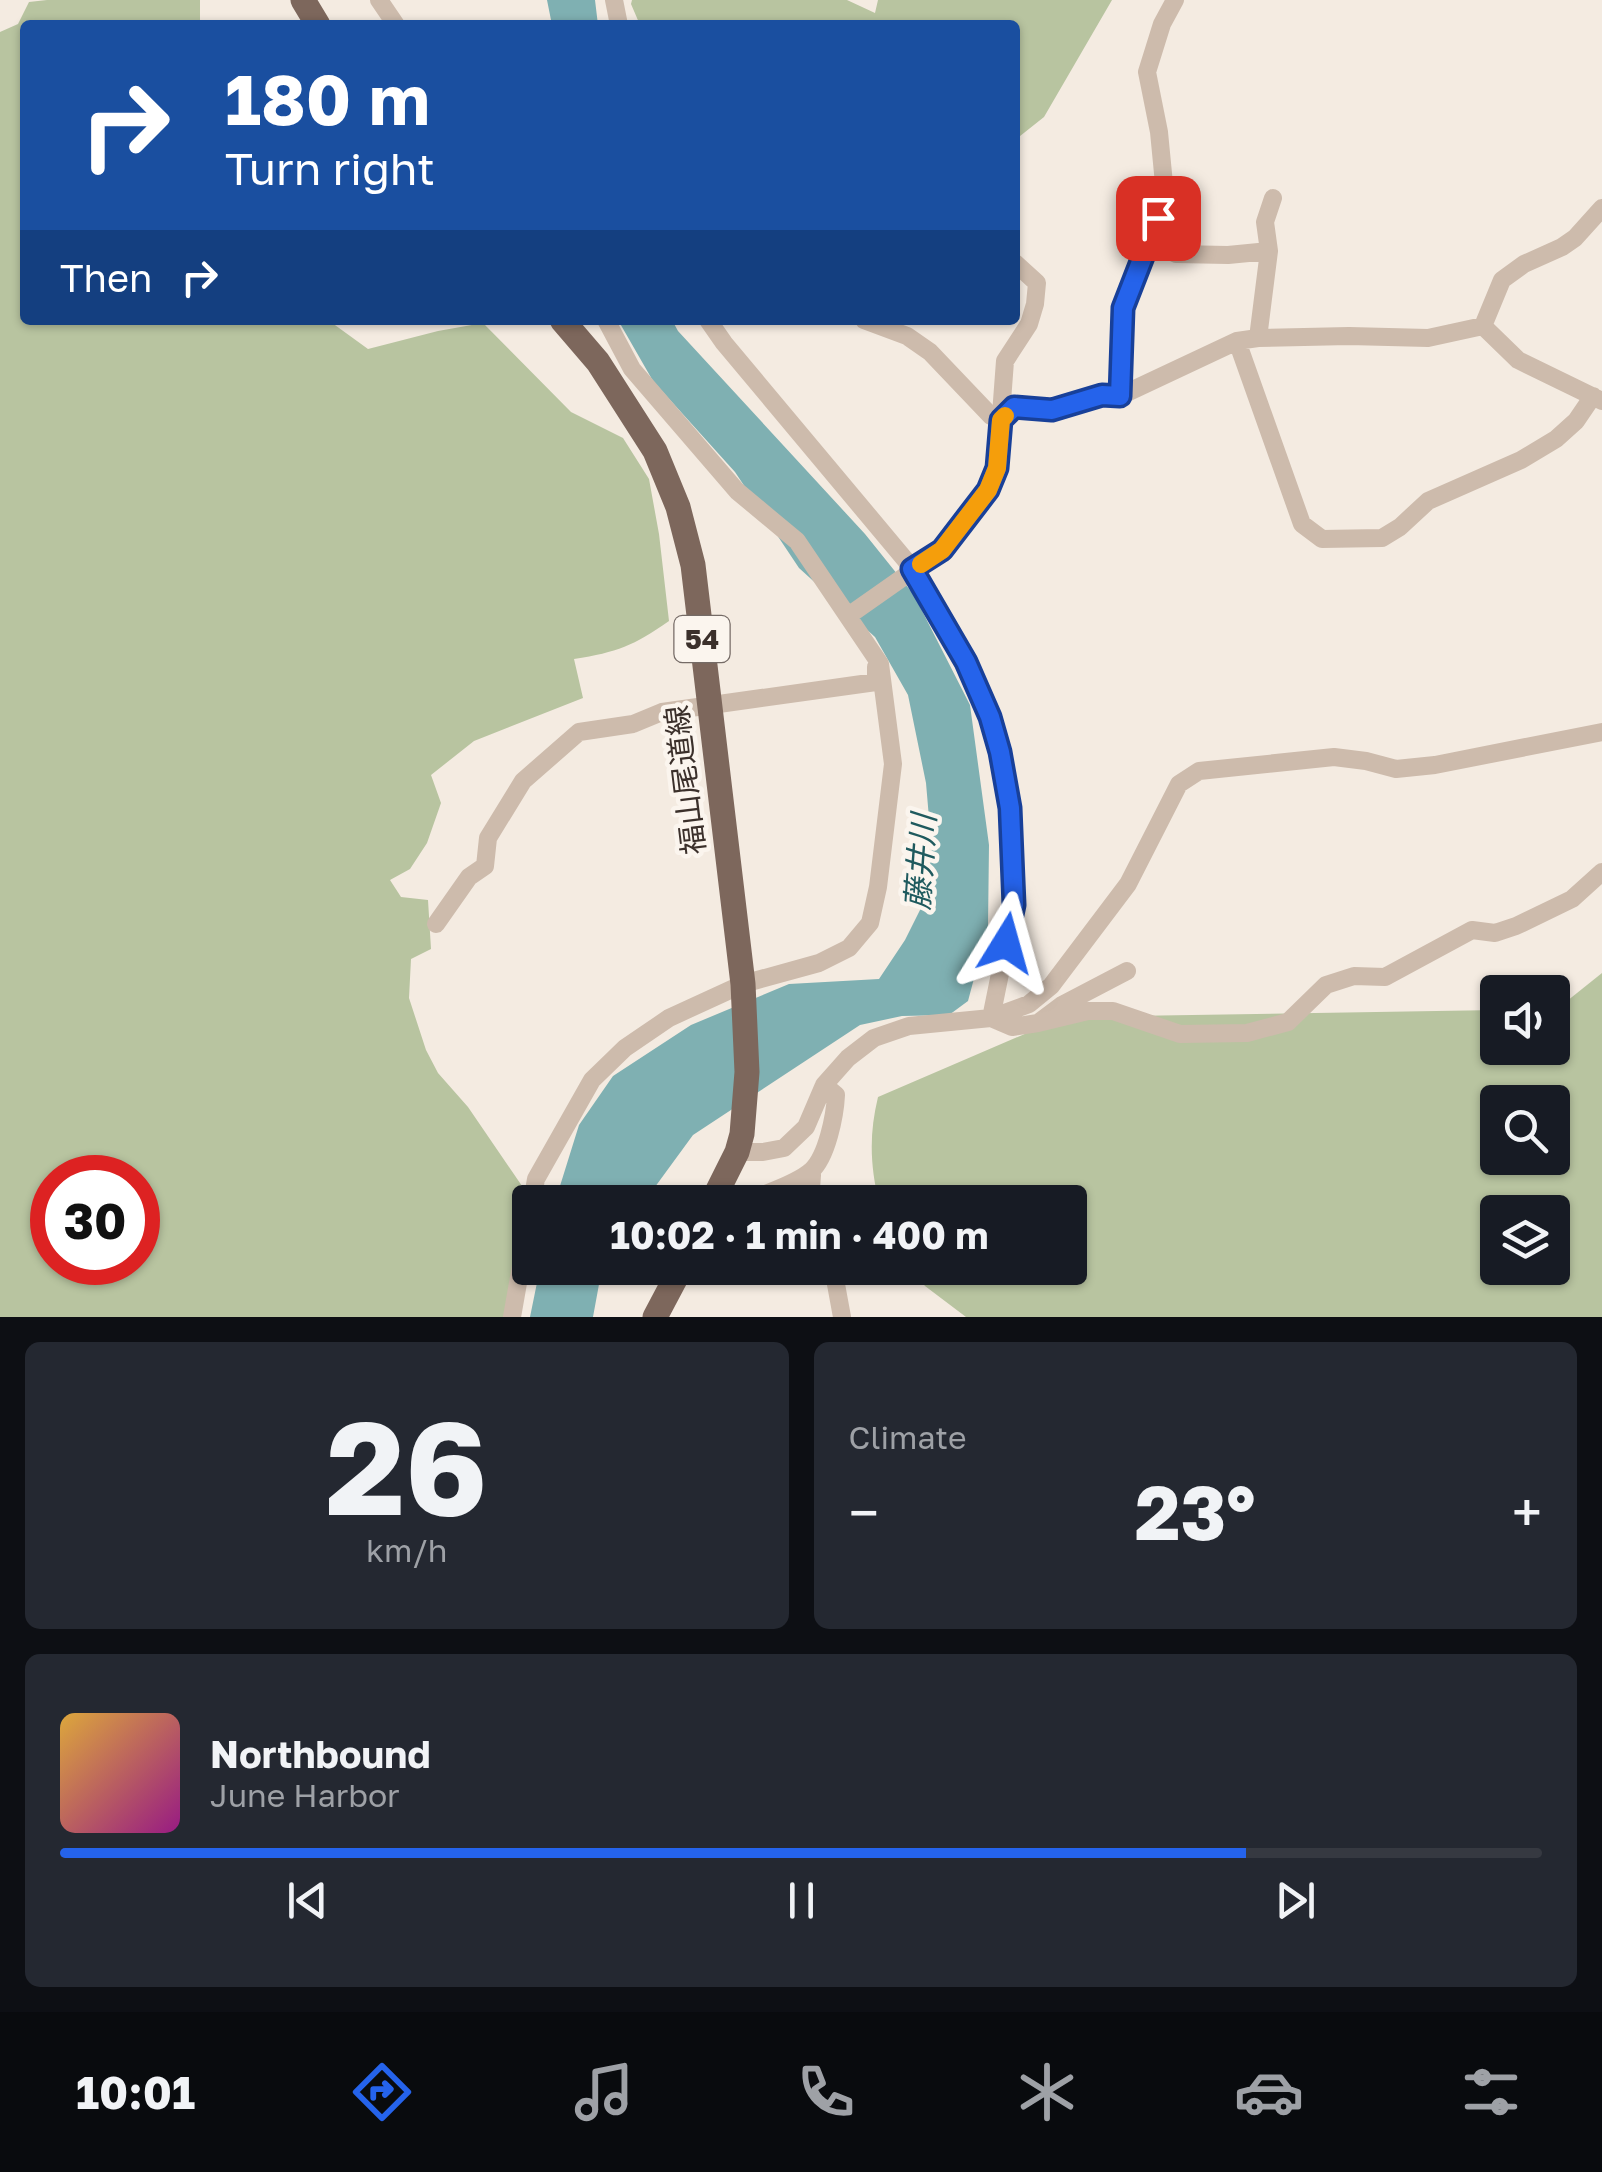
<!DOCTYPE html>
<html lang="en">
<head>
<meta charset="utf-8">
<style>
  :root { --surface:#171b24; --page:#242831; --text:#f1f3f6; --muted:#9ea1a6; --line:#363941; --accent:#2563eb }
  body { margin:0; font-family:"Golos Text","Noto Sans JP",sans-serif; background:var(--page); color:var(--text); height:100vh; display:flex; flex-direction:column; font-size:38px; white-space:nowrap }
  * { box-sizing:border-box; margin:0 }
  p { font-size:32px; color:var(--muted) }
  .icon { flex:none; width:55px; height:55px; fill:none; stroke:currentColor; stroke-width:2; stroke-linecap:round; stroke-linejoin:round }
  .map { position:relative; height:1317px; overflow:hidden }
  .panel { display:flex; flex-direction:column; gap:25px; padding:25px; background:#0d0f14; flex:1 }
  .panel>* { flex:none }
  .hud { position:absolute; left:20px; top:20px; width:1000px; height:305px; border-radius:10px; box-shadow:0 2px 8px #0004; background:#1a4fa0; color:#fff; overflow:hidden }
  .buttons { position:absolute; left:1480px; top:975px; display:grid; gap:20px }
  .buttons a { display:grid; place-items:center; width:90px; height:90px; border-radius:10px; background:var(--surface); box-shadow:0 2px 8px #0004; font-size:50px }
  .speed { position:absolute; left:30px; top:1155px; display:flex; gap:20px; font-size:50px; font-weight:700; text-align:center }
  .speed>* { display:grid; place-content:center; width:130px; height:130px; border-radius:50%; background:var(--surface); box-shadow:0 2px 8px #0004; line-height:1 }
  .speed .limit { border:15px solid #d22; background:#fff; color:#111 }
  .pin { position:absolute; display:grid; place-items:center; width:85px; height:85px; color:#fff; margin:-42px; border-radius:20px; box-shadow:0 5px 15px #0006 }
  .me { position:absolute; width:110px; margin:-55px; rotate:8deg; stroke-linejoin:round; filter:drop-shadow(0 0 8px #0008) }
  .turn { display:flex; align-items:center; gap:35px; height:210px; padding:0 40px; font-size:45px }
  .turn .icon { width:130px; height:130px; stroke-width:2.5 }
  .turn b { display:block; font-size:70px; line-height:85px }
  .then { display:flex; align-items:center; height:95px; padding:0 40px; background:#0003; gap:20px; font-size:38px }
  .big { font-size:75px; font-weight:700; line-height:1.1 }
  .panel .card { flex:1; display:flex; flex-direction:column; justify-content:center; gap:15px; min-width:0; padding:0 35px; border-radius:15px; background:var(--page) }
  .panel .dial { align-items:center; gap:0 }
  .dial b { font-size:130px; line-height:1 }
  .song { display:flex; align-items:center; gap:30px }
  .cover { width:120px; height:120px; border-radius:15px; background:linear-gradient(135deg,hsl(40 70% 55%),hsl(310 70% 35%)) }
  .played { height:10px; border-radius:5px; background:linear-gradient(90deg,var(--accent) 80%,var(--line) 80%) }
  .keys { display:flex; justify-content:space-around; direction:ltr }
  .heat { display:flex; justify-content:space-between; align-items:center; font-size:55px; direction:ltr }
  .panel .tiles { flex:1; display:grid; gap:25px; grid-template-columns:1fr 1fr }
  .card:last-child { grid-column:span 2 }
  .trip { position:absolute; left:512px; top:1185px; width:575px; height:100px; border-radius:10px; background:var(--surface); box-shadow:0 2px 8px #0004; font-weight:700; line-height:100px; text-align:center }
  .menu { display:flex; height:160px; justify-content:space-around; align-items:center; background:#090b0e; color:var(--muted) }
  .menu .icon { width:70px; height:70px }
  .menu .active { color:var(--accent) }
  .menu b { font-size:45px; color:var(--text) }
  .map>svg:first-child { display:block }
  .green { fill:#b8c4a0; fill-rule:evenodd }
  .water { fill:#7fb0b2 }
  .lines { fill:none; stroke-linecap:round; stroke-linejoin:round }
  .minor { stroke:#cdbbac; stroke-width:18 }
  .primary { stroke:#7d675c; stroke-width:25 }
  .route-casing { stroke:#184099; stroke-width:25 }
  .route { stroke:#2563eb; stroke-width:18 }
  .slow { stroke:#f59e0b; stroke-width:18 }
  .labels { text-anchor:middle; stroke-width:9; stroke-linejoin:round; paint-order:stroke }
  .shield { fill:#fbf5ee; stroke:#756b66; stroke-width:2.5 }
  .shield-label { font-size:28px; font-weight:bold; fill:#3b302b }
  .street-label { font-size:30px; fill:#3b302b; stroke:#fbf5ee }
  .water-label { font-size:32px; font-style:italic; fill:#1f5a5e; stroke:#fbf5ee }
</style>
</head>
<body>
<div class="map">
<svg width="1602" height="1317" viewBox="0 0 1602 1317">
  <rect width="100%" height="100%" fill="#f4ebe1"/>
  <!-- green -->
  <path class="green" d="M47,0H200V25H25V320H328L368,349L438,331L483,323L571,412L623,438L649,479L659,534L669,621C633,646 618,652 574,659L583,698L474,741L431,775L441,803L427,843L410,869L390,880L401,897L428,900L431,949L411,959L409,998L426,1050L438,1073L468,1107L533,1202L511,1317H0V32L18,24L29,2ZM52,1178H138V1262H52Z
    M632,0H847L875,13L878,0H1112L1044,117L1015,140V25H640L631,4Z
    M1602,973V1317H966L925,1286L910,1268H1070V1202H879C870,1166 869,1134 878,1097L1064,1017L1497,1010L1498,1048H1552L1553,1003L1567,1001ZM1498,1102H1552V1158H1498ZM1498,1212H1552V1268H1498Z"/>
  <!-- water -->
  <path class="water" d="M547,0H595L598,25H552Z
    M618,320H672L678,331L865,534L914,595L970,705L989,845L988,926L968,1001L949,1015L902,1016L860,1025L693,1135L644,1202H555L579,1125L613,1076L691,1025L789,984L879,979L905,940L923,904L932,853L926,783L908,695L875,637L799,568L735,472L653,381Z
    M540,1268H602L593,1317H530Z"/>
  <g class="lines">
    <!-- minor -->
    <path class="minor" d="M379,0L396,25
      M614,0L619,25
      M1150,241L1176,254L1228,255L1269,251
      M708,320L724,343L913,569L966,662L990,717L1000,751L1011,808L1014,905L991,1018
      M864,320L907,336L930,352L991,416L1001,420
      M1483,326L1502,280L1524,264L1562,247L1575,238L1602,208
      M1258,338L1269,251L1265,222L1273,198
      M1237,341L1302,524L1322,539L1382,538L1400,527L1428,501L1521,460L1556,439L1576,421L1593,396
      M1120,396L1123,308L1150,241L1165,194L1159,132L1147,72L1162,24L1175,0
      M1001,420L1013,407L1052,410L1102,395L1120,396L1237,341L1258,338L1349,336L1428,338L1483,326L1518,360L1602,401
      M848,616L942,550L988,490L997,468L1005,361L1029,324L1035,304L1037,283L1015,263
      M436,924L469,877L485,866L488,838L523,781L579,732L633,724L662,712L876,682V667
      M991,1018L1012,1027L1038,1023L1062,1005L1127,971
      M1038,1023L1088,1011H1113L1180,1034L1247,1033L1288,1022L1326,985L1354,976L1385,977L1472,930L1495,933L1516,926L1572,899L1602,872
      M737,1152H763L784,1148L806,1127L824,1085L848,1058L874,1038L909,1026L991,1018L1029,1004L1051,986L1128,884L1179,784L1199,771L1334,757L1366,761L1396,769L1435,765L1602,732
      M532,1202L536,1179L592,1080L625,1048L669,1018L743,984L819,963L849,948L870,923L878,887L893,764L880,664L797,541L737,491L632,369L606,320
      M744,1202C761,1196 799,1182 811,1171C827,1157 835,1115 836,1095L824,1085
      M810,1202L812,1175L811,1172
      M833,1268L842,1317
      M512,1317L530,1215"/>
    <!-- primary -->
    <path class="primary" d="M303,0L318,25
      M562,320L598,362L655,451L678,507L693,565L743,984L747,1072L742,1134L737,1152L712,1202
      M655,1317L681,1268"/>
  </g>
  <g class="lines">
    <!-- route casing -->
    <g class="route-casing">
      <path id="route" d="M1006,943L1014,905L1010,808L1000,752L990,717L966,662L912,569L942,550L988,490L997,468L1001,420L1014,407L1052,410L1102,395L1120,396L1123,308L1158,218"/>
    </g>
    <!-- route -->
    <use href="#route" class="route"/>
    <!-- slow -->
    <path class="slow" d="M921,564L942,550L988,490L997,468L1001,420L1005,416"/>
  </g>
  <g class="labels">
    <!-- shield labels -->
    <rect class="shield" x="674.5" y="616" width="55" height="46" rx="8"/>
    <g class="shield-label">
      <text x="702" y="649">54</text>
    </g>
    <!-- street labels -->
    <g class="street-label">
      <text transform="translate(686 780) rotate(-97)" y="10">福山尾道線</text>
    </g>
    <!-- water labels -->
    <g class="water-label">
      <text transform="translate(921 862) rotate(-86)" y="11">藤井川</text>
    </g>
  </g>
</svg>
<div class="buttons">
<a><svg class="icon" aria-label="sound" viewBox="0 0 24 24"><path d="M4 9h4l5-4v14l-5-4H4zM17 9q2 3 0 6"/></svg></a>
<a><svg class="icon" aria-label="search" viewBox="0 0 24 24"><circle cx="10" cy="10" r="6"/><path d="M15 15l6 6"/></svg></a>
<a><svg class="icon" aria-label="layers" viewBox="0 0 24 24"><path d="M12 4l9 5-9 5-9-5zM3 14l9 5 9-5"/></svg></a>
</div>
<div class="speed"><div class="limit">30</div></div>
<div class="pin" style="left:1158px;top:218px;background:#d93025"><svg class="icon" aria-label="arrive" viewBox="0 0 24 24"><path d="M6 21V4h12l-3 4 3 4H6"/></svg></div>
<svg class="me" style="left:1006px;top:943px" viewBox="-20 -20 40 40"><path d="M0-17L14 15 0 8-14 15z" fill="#2563eb" stroke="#fff" stroke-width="4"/></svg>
<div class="trip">10:02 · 1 min · 400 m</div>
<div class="hud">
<div class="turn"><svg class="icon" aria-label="right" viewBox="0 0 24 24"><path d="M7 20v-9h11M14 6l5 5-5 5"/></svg><div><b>180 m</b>Turn right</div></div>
<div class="then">Then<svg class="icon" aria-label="right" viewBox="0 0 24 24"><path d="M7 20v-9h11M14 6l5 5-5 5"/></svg></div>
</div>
</div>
<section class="panel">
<div class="tiles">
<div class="card dial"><b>26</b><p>km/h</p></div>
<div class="card"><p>Climate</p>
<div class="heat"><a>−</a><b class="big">23°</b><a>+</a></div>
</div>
<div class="card">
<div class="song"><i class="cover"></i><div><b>Northbound</b><p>June Harbor</p></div></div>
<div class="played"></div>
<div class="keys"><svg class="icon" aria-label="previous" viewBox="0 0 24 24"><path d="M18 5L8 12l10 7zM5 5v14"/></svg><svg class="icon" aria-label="pause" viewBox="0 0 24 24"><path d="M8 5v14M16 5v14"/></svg><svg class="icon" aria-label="next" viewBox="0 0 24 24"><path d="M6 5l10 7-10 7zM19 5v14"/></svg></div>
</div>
</div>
</section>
<nav class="menu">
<b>10:01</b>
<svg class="icon active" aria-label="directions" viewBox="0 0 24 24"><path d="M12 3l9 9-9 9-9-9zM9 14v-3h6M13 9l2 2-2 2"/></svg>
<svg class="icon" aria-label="music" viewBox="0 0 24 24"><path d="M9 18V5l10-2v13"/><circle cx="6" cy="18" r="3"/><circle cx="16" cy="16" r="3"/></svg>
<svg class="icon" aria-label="phone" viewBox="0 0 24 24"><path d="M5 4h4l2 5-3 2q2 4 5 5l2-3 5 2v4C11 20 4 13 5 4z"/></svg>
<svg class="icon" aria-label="climate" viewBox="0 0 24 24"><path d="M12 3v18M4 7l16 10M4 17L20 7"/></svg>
<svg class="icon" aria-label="car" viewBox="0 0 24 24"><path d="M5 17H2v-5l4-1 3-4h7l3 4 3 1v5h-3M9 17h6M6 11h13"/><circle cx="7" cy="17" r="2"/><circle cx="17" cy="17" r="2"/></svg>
<svg class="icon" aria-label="filters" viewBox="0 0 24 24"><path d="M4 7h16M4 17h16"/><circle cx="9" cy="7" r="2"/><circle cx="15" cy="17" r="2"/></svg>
</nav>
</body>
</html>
